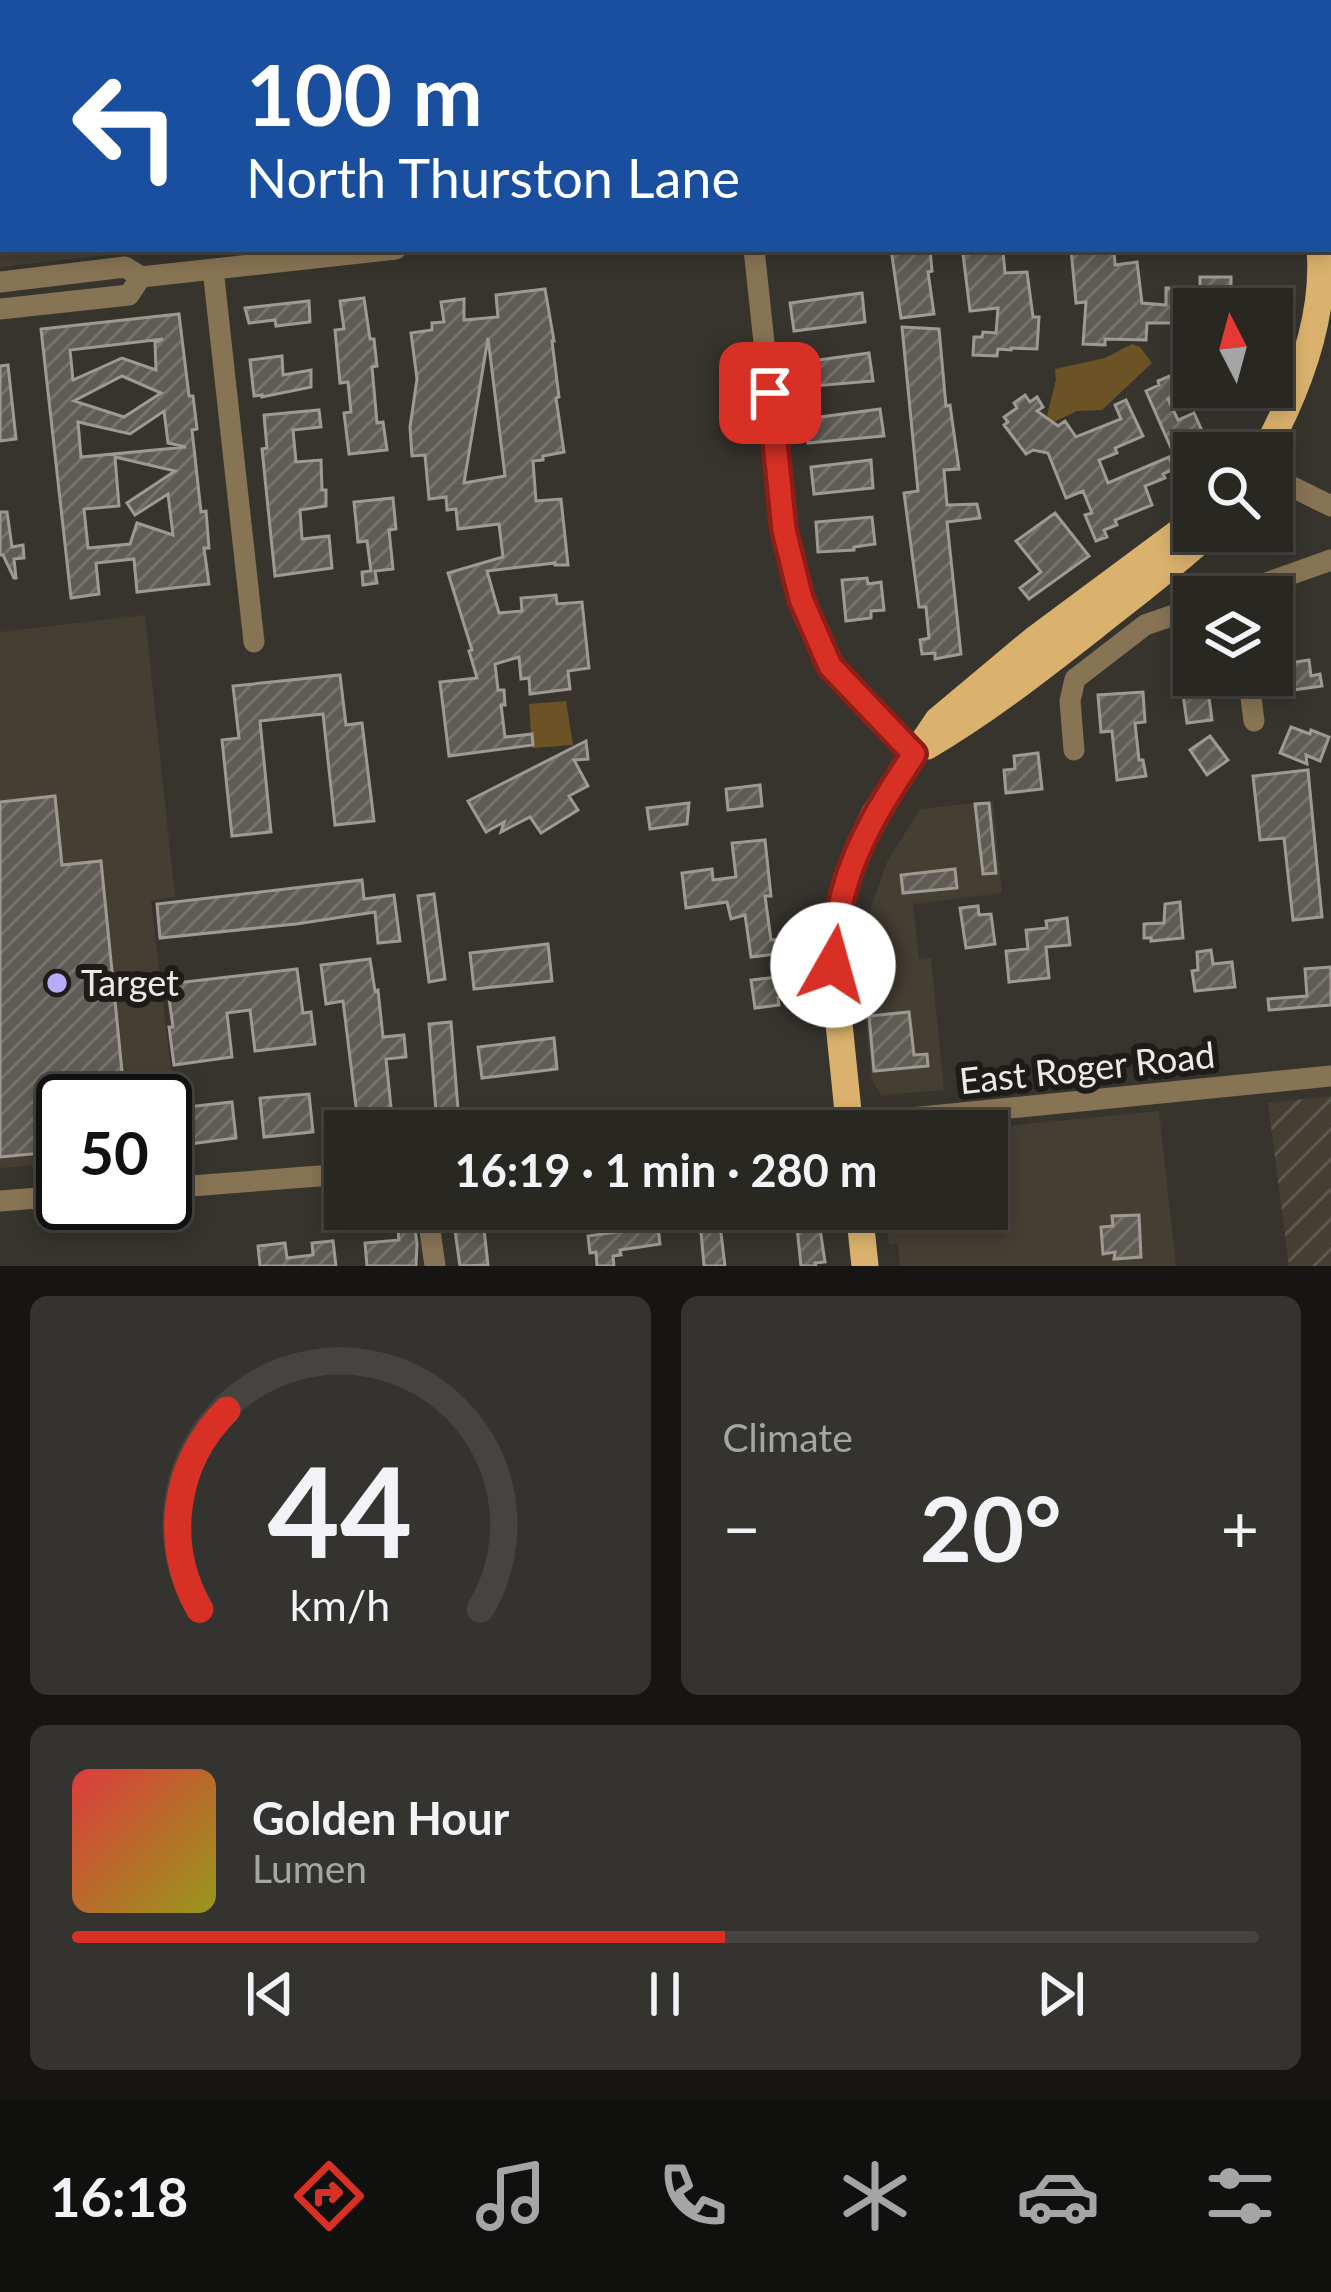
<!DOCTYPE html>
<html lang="en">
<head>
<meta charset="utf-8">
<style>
  :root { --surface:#292722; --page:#35332f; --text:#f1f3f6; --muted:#a5a5a5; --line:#454440; --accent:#d93025 }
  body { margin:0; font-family:Lato,sans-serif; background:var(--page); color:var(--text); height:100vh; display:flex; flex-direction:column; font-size:45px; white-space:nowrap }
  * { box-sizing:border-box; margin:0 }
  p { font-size:39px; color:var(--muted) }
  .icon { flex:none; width:66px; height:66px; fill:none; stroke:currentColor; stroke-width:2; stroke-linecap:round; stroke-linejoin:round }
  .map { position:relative; height:1266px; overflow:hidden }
  .sheet { display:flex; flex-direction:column; gap:30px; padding:30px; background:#171513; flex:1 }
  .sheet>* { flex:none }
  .hud { position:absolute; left:0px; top:0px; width:1332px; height:252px; box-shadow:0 6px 18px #0003,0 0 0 3px var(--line); background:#1a4fa0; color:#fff; overflow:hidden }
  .needle { width:78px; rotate:354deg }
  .buttons { position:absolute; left:1173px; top:288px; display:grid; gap:24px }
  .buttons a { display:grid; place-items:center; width:120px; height:120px; border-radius:0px; background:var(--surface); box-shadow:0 6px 18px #0003,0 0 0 3px var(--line); font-size:60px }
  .speed { position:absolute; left:36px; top:1074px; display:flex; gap:24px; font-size:60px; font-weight:700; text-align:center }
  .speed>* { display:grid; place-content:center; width:156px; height:156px; border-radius:50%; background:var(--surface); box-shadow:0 6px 18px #0003,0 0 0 3px var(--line); line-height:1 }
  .speed .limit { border:6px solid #111; border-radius:18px; background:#fff; color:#111 }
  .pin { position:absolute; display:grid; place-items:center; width:102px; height:102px; color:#fff; margin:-51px; border-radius:24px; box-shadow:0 6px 18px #0006 }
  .me { position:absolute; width:132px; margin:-66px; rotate:7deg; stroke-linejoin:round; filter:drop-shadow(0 0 9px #0008) }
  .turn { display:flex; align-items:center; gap:42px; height:252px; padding:0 48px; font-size:54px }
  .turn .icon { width:156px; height:156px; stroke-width:2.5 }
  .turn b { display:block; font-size:84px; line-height:102px }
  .big { font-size:90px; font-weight:700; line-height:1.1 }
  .sheet .card { flex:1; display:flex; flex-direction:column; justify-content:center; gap:18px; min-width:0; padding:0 42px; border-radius:18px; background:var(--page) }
  .sheet .dial { align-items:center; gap:0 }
  .dial svg { height:312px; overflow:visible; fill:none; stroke:var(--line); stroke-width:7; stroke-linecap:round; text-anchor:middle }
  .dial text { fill:var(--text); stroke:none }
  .song { display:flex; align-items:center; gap:36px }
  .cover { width:144px; height:144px; border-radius:18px; background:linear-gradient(135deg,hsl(0 70% 55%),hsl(60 70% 35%)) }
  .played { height:12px; border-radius:6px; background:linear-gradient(90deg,var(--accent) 55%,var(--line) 55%) }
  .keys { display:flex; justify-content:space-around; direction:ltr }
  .heat { display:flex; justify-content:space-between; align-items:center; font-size:66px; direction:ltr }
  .sheet .tiles { flex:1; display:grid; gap:30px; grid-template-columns:1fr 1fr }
  .card:last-child { grid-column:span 2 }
  .trip { position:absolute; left:324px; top:1110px; width:684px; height:120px; border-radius:0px; background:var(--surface); box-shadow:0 6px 18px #0003,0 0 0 3px var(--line); font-weight:700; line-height:120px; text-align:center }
  .dock { display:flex; height:192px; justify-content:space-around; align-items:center; background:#10100e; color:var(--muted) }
  .dock .icon { width:84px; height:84px }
  .dock .current { color:var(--accent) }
  .dock b { font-size:54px; color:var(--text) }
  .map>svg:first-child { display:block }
  .built { fill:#443e33 }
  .industrial { fill:url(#industrial-furrows) }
  .grass { fill:#6c5326 }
  .building { fill:url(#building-hatch); stroke:#9e9a93; stroke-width:3; fill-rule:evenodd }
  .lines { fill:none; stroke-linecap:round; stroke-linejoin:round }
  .minor { stroke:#877454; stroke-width:21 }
  .major { stroke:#dab26d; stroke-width:27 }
  .route-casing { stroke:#8d1f18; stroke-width:30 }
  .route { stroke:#d93025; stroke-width:21 }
  .poi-dot { fill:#b6acf8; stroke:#1d1c19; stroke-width:4.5 }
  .labels { text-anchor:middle; stroke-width:12; stroke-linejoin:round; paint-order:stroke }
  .poi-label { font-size:36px; fill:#ece9e6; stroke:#1d1c19; text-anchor:start }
  .street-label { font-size:36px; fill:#ece9e6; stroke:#1d1c19 }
</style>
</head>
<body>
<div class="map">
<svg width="1331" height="1266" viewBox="0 0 1331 1266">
  <defs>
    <pattern id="industrial-furrows" width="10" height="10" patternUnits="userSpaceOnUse" patternTransform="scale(3)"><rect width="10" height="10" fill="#443e33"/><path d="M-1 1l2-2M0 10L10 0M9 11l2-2" fill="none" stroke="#5f5a51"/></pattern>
    <pattern id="building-hatch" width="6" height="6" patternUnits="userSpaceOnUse" patternTransform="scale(3)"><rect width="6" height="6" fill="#5f5c55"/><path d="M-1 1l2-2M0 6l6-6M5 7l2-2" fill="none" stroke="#76736d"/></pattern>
  </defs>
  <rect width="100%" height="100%" fill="#37342e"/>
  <!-- built -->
  <path class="built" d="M0,0H324L325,3H3V249H161L0,267Z
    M145,615L175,897L151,901L181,1155L165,1156V1101H63V1163L0,1168V632Z
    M993,801L1002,893L913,904L919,959L931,958L944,1090L881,1095L872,1080L861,974L871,907L887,862L920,809Z
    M1159,1111L1176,1266H900L898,1243L889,1244L885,1209H987V1131H955Z"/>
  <!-- industrial -->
  <path class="industrial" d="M1331,1096V1266H1289L1268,1103Z"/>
  <!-- grass -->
  <path class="grass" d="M1132,344L1140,347L1152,363L1102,410L1077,411L1052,423L1047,415L1056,380L1055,369L1105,358Z
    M566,701L573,745L532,748L529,704Z"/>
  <!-- building -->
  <path class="building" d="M891,249H930L932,271L928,272L934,314L901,318Z
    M1071,249H1114L1115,265L1137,262L1142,303L1166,305V288H1200V277H1231V309H1194V317H1190V323H1147L1146,340L1105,339V345L1083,344L1086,302L1076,303Z
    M1003,251L1005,273L1027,272L1033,317H1039L1037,349L1011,348V350L998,349L997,356L973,355L974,337H982L983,332L996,333L998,308L970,311L963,254Z
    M545,289L554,341H552L559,397L556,398L564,452L543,456V460L533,461L536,501L561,499L568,565H555V563L487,571L499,613L522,611L521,598L556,595L557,604L582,602L589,668L568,671L570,689L530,694L529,678L521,679L519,657L495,664L498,690H504L505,705H501L505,737L532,734L533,745L449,756L440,682L477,678L469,651L472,650L448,573L503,557L499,524L458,529L456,509L447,510L446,497L429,499L425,455L412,456L410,427L417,379L411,333L432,330V323L444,322L441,302L464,299V320L498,317L496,295ZM488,338L505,476L464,483Z
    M862,293L865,322L794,331L790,303Z
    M364,298L370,339H374L377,366L372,367L377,423L383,422L387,450L349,454L344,413L351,412L348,382L340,383L335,330L344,329L340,301Z
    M309,301L310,322L276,326L275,320L249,323L245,308Z
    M179,314L189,396H193L197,429L192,430L201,512L206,511L209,548H204L209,584L137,592L134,559L96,563L99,594L71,598L41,329ZM163,339L155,343L156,370L122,358L73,380L70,350ZM122,376L161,393L124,417L74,401ZM164,411L168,443L186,447L81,457L78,422L130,434ZM115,457L175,471L127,503L135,515L168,494L173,535L137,523L130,544L88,548L84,509L119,506Z
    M902,327L939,329L946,406L950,405L959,469L944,470L947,505L977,504L980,518L947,522L961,654L935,659V653L922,654L920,640L929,638L926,607H919L904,493L918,491Z
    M869,353L873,381L802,387L797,363Z
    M282,356L283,375L311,370V387L262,397V395L254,396L250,360Z
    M8,365L16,439L0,441V366Z
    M1194,366V388L1168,399L1178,420L1194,413L1210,449L1194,453V457L1178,464L1146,391L1159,385L1158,381Z
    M1025,395L1030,402L1037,397L1043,407L1037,411L1058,426L1065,421L1076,437L1121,419L1115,405L1126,400L1143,436L1115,448L1117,453L1099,460L1108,483L1169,457L1174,469L1163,474L1165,478L1145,486L1152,505L1115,520L1117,525L1104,530L1107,537L1096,541L1085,515L1092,513L1083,491L1066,498L1048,453L1033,450L1026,454L1004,425L1008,422L1004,417L1017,408L1014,403Z
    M880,409L884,436L808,443L805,419Z
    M319,410L321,427L293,430L296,462L321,460L322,490H326V506L300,510L302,539L329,536L332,568L275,576L262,449L267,448L264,415Z
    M871,460L873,488L814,494L811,467Z
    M393,498L396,529L389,530L393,569L375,571L377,583L363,585L362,572L371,571L367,541L358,542L354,502Z
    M0,512H7L12,547L23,545L24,558L14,559L16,578H14L3,555H0Z
    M1055,513L1089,556L1029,599L1020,588L1041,572L1016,541Z
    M872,517L875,544L854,547V550L818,552L816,522Z
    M867,578L868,584L881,582L884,610L871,611V618L846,621L842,580Z
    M1194,650V691L1208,690L1212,720L1187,723L1177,651Z
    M1309,660L1311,676L1320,674L1322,686L1286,691L1282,664Z
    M340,675L346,725L362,723L374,821L335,825L323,714L260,721L271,832L232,836L222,740L239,738L233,686Z
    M1143,692L1145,722L1135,723L1139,760H1143L1146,776L1117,780L1112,731L1101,732L1098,695Z
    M1291,727L1310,734L1311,730L1329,737L1320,761L1306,755L1307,764L1280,753Z
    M1210,736L1228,760L1207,775L1190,750Z
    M586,741L588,759L574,760L588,786L569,796L578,810L541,833L530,817L501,832L504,822L486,832L468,801Z
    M1038,753L1042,789L1006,793L1004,770L1015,769L1014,756Z
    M1308,770L1322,917L1293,920L1284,838L1260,840L1253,776Z
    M760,785L762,806L728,810L726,789Z
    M55,796L62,865L101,861L125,1101H63V1151L0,1157V802Z
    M689,803L687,824L650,829L647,808Z
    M989,803L996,873L983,874L975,804Z
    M765,840L771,896H765L771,940L788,939L790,957L777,958L776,954L751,957L745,915L731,919L727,902L686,908L682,873L712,869L713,880L736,877L732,843Z
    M955,869L957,888L903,893L901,875Z
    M362,880L364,899L394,895L400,941L378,943L375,912L296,924L160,938L157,904Z
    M434,894L445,979L429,982L418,896Z
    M1180,902L1183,938L1151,941V938H1144V924L1164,923L1165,904Z
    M978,906L979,915L991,914L995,944L966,948L960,908Z
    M1067,918L1070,945L1046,947L1049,978L1009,982L1006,951L1028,949L1026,930L1047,928L1046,921Z
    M548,944L552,981L474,989L470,953Z
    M1211,950L1213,964L1232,962L1235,987L1195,991L1192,971L1198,970L1197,952Z
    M370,959L375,991L378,990L383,1037L404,1035L406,1057L386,1059L392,1117L421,1114L423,1131H359L343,1001L326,1004L321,965Z
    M1331,967V1005L1269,1010L1268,999L1307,996L1305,969Z
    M297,969L303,1013L311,1012L315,1044L255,1051L250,1010L227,1013L232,1057L174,1065L169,1027H173L167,984Z
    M779,977L782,997L778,998L779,1005L755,1008L751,980Z
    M909,1012L914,1055L927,1054L928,1066L874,1071L869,1016Z
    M451,1022L458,1109L436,1111L429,1024Z
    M554,1038L557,1069L482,1078L478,1047Z
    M309,1094L313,1132L264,1137L260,1098Z
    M232,1102L236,1138L182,1145L178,1108Z
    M396,1209H412L417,1243L416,1266H367L365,1243L399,1240Z
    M621,1209H656L660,1244L620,1250L621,1255L613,1256L614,1266H597L596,1252L590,1253L588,1236L624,1231Z
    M699,1209H817L825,1262L815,1263L816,1266H801L796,1218L720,1225L725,1266H704Z
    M1139,1215L1141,1257L1114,1259L1115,1252L1103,1254L1101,1227L1113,1226L1112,1216Z
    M484,1229L488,1265L460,1266L455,1231Z
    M333,1241L336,1266H260L258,1246L285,1243L287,1258L313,1255L312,1243Z"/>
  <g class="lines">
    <!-- minor -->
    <path class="minor" d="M347,0V3
      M459,0V3
      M653,0L654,3
      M1172,0V3
      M1329,144H1331
      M754,249L784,529L801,599L830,666L914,754
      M213,269L254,642
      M0,282L125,267L141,277L396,249
      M0,309L129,295L141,277
      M1272,477L1331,506
      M1227,597L1331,560
      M1248,675L1254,721
      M1074,750L1070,701L1075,679L1145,625L1194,608
      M781,1131L1331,1076
      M165,1188L345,1174
      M0,1201L63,1196
      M427,1209L435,1266"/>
    <!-- major -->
    <path class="major" d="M1292,0L1293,3
      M1264,453C1297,392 1326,319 1320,249
      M927,746C987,711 1041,668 1095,626C1134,595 1174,565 1211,531
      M850,1131L833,965L842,894L860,844L875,813L938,720L1035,639L1194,521
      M859,1209L865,1266"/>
  </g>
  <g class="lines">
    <!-- route casing -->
    <g class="route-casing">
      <path id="route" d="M770,393L784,530L801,599L830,666L914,754C885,798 858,839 844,890C837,914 836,941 833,965"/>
    </g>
    <!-- route -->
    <use href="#route" class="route"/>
  </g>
  <!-- markers -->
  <circle class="poi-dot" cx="57" cy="983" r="12"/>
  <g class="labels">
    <!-- poi labels -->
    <g class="poi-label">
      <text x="81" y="996">Target</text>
    </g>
    <!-- street labels -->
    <g class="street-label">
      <text transform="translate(1087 1068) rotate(-6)" y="13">East Roger Road</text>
    </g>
  </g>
</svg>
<div class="buttons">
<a><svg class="needle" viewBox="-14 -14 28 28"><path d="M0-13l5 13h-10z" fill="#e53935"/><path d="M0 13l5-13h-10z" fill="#a5a5a5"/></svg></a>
<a><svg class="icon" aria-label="search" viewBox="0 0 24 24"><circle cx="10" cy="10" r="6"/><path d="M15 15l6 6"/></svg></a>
<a><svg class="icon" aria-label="layers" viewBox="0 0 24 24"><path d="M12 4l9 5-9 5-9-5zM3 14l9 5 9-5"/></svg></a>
</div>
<div class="speed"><div class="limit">50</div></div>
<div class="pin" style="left:770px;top:393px;background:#d93025"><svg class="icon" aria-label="arrive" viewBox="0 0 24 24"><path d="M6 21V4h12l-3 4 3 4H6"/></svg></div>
<svg class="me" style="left:833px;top:965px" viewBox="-20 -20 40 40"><circle r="19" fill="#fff"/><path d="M0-13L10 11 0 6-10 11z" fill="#d93025"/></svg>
<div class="trip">16:19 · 1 min · 280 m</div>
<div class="hud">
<div class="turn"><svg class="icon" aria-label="left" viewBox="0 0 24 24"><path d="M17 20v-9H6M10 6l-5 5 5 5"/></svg><div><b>100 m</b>North Thurston Lane</div></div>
</div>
</div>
<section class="sheet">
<div class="tiles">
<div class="card dial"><svg viewBox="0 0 100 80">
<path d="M14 69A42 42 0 1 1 86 69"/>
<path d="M14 69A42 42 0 0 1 21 18" stroke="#d93025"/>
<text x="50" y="56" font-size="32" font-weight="700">44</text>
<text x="50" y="72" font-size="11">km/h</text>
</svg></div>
<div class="card"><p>Climate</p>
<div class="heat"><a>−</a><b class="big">20°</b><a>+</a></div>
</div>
<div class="card">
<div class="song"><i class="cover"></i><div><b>Golden Hour</b><p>Lumen</p></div></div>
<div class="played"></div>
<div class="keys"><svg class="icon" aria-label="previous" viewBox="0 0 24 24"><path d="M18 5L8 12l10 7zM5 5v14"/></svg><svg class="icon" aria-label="pause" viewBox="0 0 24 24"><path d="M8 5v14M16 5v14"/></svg><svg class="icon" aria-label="next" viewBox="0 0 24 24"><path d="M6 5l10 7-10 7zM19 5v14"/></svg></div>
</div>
</div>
</section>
<nav class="dock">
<b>16:18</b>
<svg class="icon current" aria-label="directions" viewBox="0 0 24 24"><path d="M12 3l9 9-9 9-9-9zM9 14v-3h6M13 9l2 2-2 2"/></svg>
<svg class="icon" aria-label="music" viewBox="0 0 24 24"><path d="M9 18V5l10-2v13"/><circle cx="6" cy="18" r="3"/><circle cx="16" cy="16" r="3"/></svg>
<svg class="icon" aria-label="phone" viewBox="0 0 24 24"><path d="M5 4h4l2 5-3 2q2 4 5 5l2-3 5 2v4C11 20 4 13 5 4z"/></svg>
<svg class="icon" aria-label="climate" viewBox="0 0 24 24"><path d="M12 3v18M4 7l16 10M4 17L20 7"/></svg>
<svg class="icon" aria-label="car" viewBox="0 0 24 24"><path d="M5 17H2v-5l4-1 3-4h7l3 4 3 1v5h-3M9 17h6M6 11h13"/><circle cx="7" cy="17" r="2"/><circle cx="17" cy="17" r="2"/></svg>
<svg class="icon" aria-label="filters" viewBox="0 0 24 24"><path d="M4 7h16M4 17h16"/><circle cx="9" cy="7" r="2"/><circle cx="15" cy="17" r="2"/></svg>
</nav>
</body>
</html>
